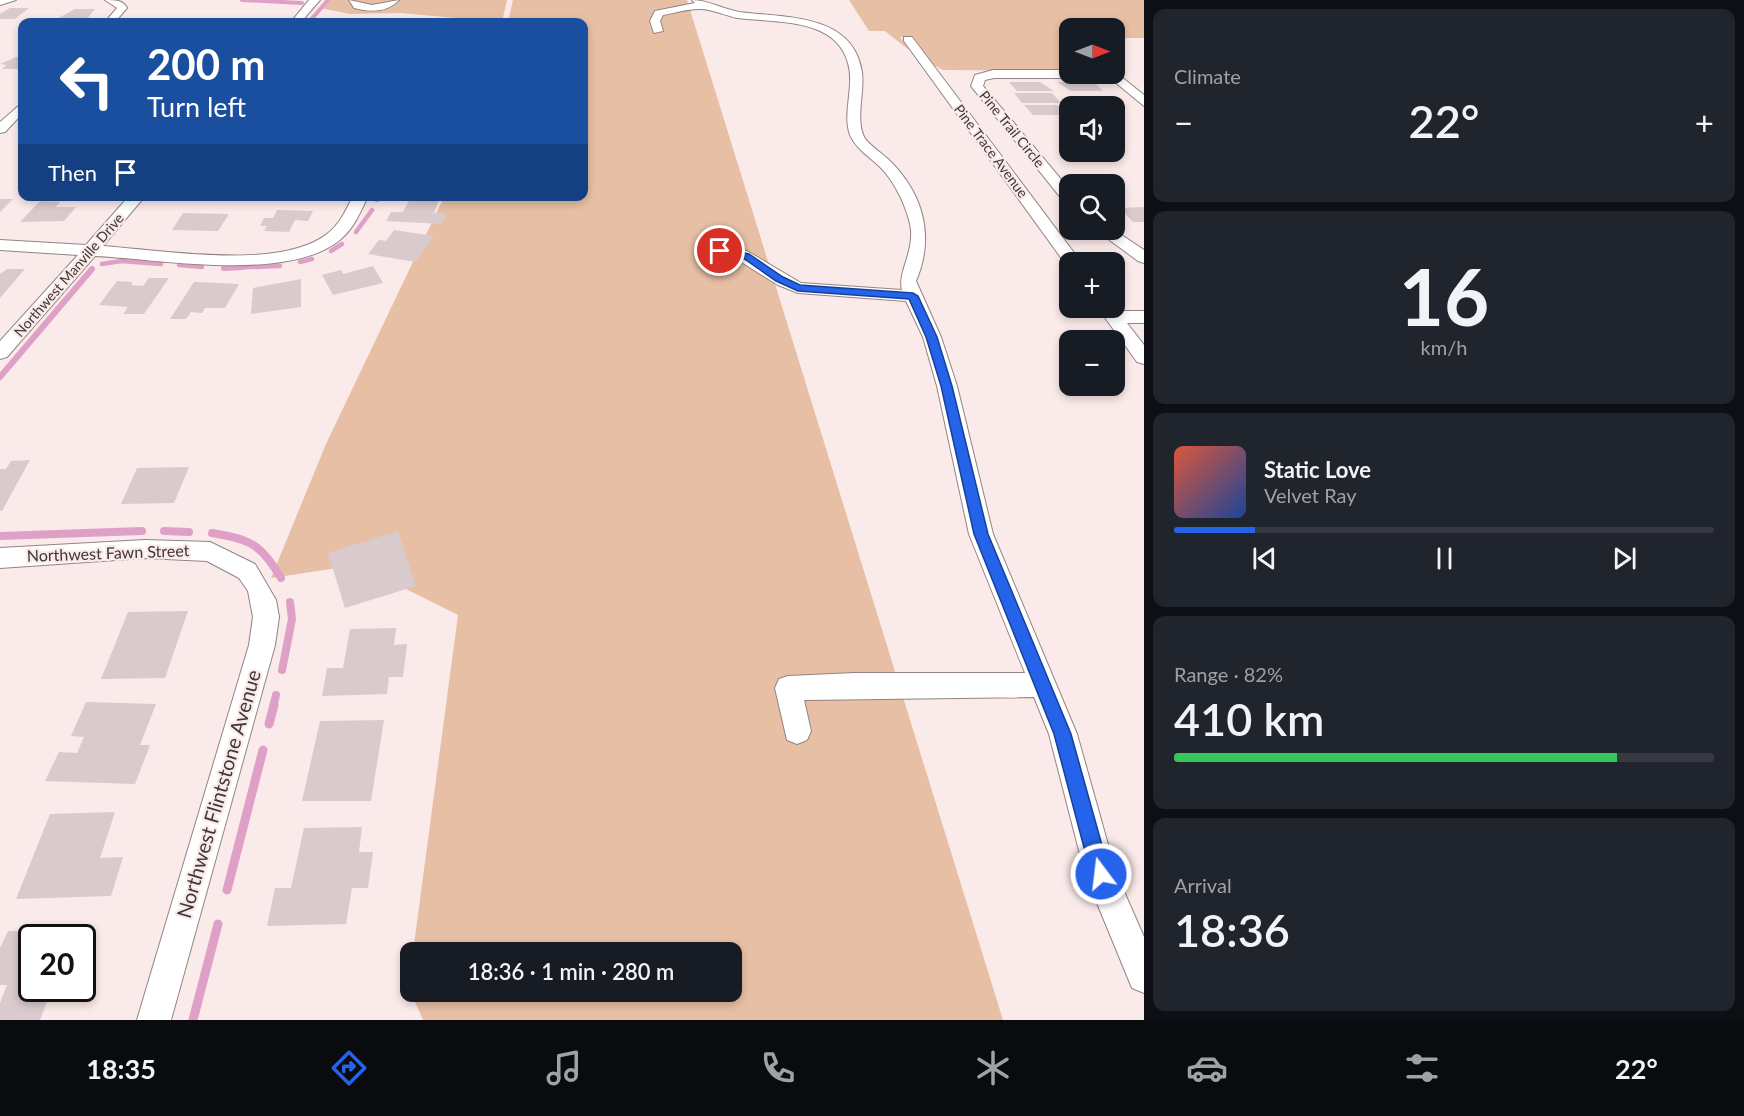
<!DOCTYPE html>
<html lang="en">
<head>
<meta charset="utf-8">
<style>
  :root { --surface:#171b24; --page:#20242c; --text:#f1f3f6; --muted:#9ea1a6; --line:#363941; --accent:#2563eb }
  body { margin:0; font-family:Lato,sans-serif; background:var(--page); color:var(--text); height:100vh; display:flex; flex-direction:column; font-size:22px; white-space:nowrap }
  * { box-sizing:border-box; margin:0 }
  p { font-size:20px; color:var(--muted) }
  .icon { flex:none; width:33px; height:33px; fill:none; stroke:currentColor; stroke-width:2; stroke-linecap:round; stroke-linejoin:round }
  .map { position:relative; flex:1; overflow:hidden }
  .sheet { display:flex; flex-direction:column; gap:9px; padding:9px; background:#0d0f14; width:600px }
  .sheet>* { flex:none }
  .top-card { position:absolute; left:18px; top:18px; width:570px; height:183px; border-radius:12px; box-shadow:0 3px 9px #0003; background:#1a4fa0; color:#fff; overflow:hidden }
  .needle { width:39px; rotate:90deg }
  .fabs { position:absolute; left:1059px; top:18px; display:grid; gap:12px }
  .fabs a { display:grid; place-items:center; width:66px; height:66px; border-radius:12px; background:var(--surface); box-shadow:0 3px 9px #0003; font-size:30px }
  .speed { position:absolute; left:18px; top:924px; display:flex; gap:12px; font-size:30px; font-weight:700; text-align:center }
  .speed>* { display:grid; place-content:center; width:78px; height:78px; border-radius:50%; background:var(--surface); box-shadow:0 3px 9px #0003; line-height:1 }
  .speed .limit { border:3px solid #111; border-radius:9px; background:#fff; color:#111 }
  .pin { position:absolute; display:grid; place-items:center; width:51px; height:51px; color:#fff; margin:-26px; border:3px solid #fff; border-radius:50%; box-shadow:0 2px 6px #0007 }
  .me { position:absolute; width:66px; margin:-33px; rotate:345deg; stroke-linejoin:round; filter:drop-shadow(0 0 4px #0008) }
  .turn { display:flex; align-items:center; gap:21px; height:126px; padding:0 30px; font-size:27px }
  .turn .icon { width:78px; height:78px; stroke-width:2.5 }
  .turn b { display:block; font-size:42px; line-height:51px }
  .then { display:flex; align-items:center; height:57px; padding:0 30px; background:#0003; gap:12px; font-size:22px }
  .big { font-size:45px; font-weight:600; line-height:1.1 }
  .sheet .tile { flex:1; display:flex; flex-direction:column; justify-content:center; gap:9px; min-width:0; padding:0 21px; border-radius:12px; background:var(--page) }
  .sheet .dial { align-items:center; gap:0 }
  .dial b { font-size:78px; line-height:1 }
  .song { display:flex; align-items:center; gap:18px }
  .cover { width:72px; height:72px; border-radius:9px; background:linear-gradient(135deg,hsl(10 70% 55%),hsl(220 70% 35%)) }
  .played { height:6px; border-radius:3px; background:linear-gradient(90deg,var(--accent) 15%,var(--line) 15%) }
  .keys { display:flex; justify-content:space-around; direction:ltr }
  .heat { display:flex; justify-content:space-between; align-items:center; font-size:33px; direction:ltr }
  .charge { height:9px; border-radius:4px; background:linear-gradient(90deg,#34c759 82%,var(--line) 0) }
  .trip { position:absolute; left:400px; top:942px; width:342px; height:60px; border-radius:12px; background:var(--surface); box-shadow:0 3px 9px #0003; font-weight:600; line-height:60px; text-align:center }
  .tabs { display:flex; height:96px; justify-content:space-around; align-items:center; background:#090b0e; color:var(--muted) }
  .tabs .icon { width:42px; height:42px }
  .tabs .active { color:var(--accent) }
  .tabs b { font-size:27px; color:var(--text) }
  main { display:flex; flex:1; min-height:0 }
  .map>svg:first-child { display:block }
  .green { fill:#e7bfa4 }
  .lines { fill:none; stroke-linecap:round; stroke-linejoin:round }
  .stream-far4 { stroke:#dfa0c7; stroke-width:4 }
  .stream-far3 { stroke:#dfa0c7; stroke-width:4.5 }
  .stream-far2 { stroke:#dfa0c7; stroke-width:6 }
  .stream-far1 { stroke:#dfa0c7; stroke-width:8 }
  .stream { stroke:#dfa0c7; stroke-width:9 }
  .building { fill:#d9cace }
  .minor-casing { stroke:#938484; stroke-width:2 }
  .minor { fill:#fff; fill-rule:evenodd }
  .route { fill:#2563eb; stroke:#184099; stroke-width:1.5 }
  .labels { text-anchor:middle; stroke-width:4.5; stroke-linejoin:round; paint-order:stroke }
  .far-street-label { font-size:14px; fill:#3e3838; stroke:#faeae9 }
  .street-label { font-size:16px; fill:#3e3838; stroke:#faeae9 }
  .near-street-label { font-size:20px; fill:#3e3838; stroke:#faeae9 }
</style>
</head>
<body>
<main>
<div class="map">
<svg width="1144" height="1020" viewBox="0 0 1144 1020">
  <rect width="100%" height="100%" fill="#faeae9"/>
  <!-- green -->
  <path class="green" d="M328,0H507L502,22L400,13L350,14L320,8Z
    M513,0H687L1003,1020H423L409,988L411,969V992H732V952H413L458,615L358,565L271,578L326,444L444,197L584,196V22H508Z
    M849,0H1144V38H1115L1114,28H1070L1069,38L1063,39L1069,45V71L943,70L934,65L913,37H900L909,50L885,31H869Z"/>
  <g class="lines">
    <!-- stream-far4 -->
    <path class="stream-far4" d="M242,0L302,3
      M309,22L328,0"/>
    <!-- stream-far3 -->
    <path class="stream-far3" d="M377,200L378,196
      M356,232L372,210
      M331,251L342,244
      M300,262L312,259
      M102,264L121,261L161,264
      M179,265L202,267
      M224,268L280,266"/>
    <!-- stream-far2 -->
    <path class="stream-far2" d="M224,268L242,267
      M0,377L92,269"/>
    <!-- stream-far1 -->
    <path class="stream-far1" d="M164,531L189,532
      M212,533C250,539 261,544 281,578
      M0,536L142,531
      M282,670L292,619L290,602
      M273,707L276,695"/>
    <!-- stream -->
    <path class="stream" d="M269,724L274,705
      M227,890L263,750
      M193,1020L218,924"/>
  </g>
  <!-- building -->
  <path class="building" d="M10,8H29L15,19H0V14Z
    M75,9H95L86,20L57,19Z
    M147,19H182L179,22H144Z
    M16,57H22V69H2L6,65L0,64Z
    M1009,82H1040L1054,91H1017Z
    M1057,82H1094L1103,91H1071Z
    M1014,93H1052L1061,103H1022Z
    M1024,105H1057L1063,111H1068L1070,115H1033Z
    M286,196H312L310,201H283Z
    M0,199H13L0,212Z
    M410,199L439,200L434,213L446,214L442,224L386,221L391,212H403Z
    M40,201L60,202L56,207H76L64,221L20,222Z
    M1144,207V222H1133L1120,208Z
    M277,210L313,211L308,221L295,220L289,232L264,231L267,226H260L264,218H273Z
    M183,213L229,214L218,231L172,230Z
    M394,230L434,236L415,262L368,254L379,240L386,241Z
    M373,266L383,283L333,295L322,275L341,270L343,274Z
    M7,269H25L0,298V274Z
    M149,278H169L144,314H123L128,307L99,305L117,281L133,282L131,285L143,286Z
    M301,279V307L251,314L253,288Z
    M194,282L239,284L225,308H205L202,313L191,312L186,319H170Z
    M30,460L2,511H0V469H6L11,461Z
    M189,467L174,503L121,504L137,468Z
    M398,531L416,586L345,608L328,553Z
    M188,611L165,678L101,679L128,612Z
    M396,628L394,645L407,644L403,677H389L387,694L322,696L327,668H343L350,629Z
    M86,702L156,704L140,745H150L135,784L45,781L59,752L77,753L84,737L71,736Z
    M384,720L371,801H302L320,721Z
    M115,812L100,858L123,857L111,896L16,899L50,814Z
    M362,827L359,852H373L368,888H352L346,924L267,926L275,888H291L304,828Z
    M8,931L86,933L83,943L82,938H32V988H52L40,1020H0V1003L7,985H0V948Z"/>
  <g class="lines">
    <!-- minor casing -->
    <g class="minor-casing">
      <path id="minor" d="M0,0H16L0,5Z
        M105,0C115,0 123,0 127,8L115,22H105L117,8Z
        M309,0H320L301,22H291Z
        M349,0L372,5L399,0C387,13 370,12 354,8Z
        M692,0C708,0 723,9 739,12C785,18 853,13 862,72C865,92 854,123 866,140C874,149 885,155 893,164C925,198 934,239 916,281L941,337L957,386L993,534L1077,734L1116,873L1144,937V993L1132,988L1085,874L1049,734L1034,697L804,700L811,731L807,740L797,744L787,740L775,688L779,679L788,676L855,673H1025L969,534L937,386L923,337L906,301L798,293L778,285L735,258L708,256L700,251L708,246L747,251L801,283L902,290C897,272 916,250 910,224C906,206 895,182 881,168C871,158 856,149 850,135C842,113 855,86 848,63C836,17 775,23 738,18C726,16 710,8 699,9C687,9 675,13 663,15L660,21L663,31L654,33L650,21L655,11L695,3Z
        M904,37H912L1081,262H1070V266H1067L904,41Z
        M993,70H1070V74H1114V71L1144,95V106L1110,78H994L985,80L983,86L1070,190V204L1065,203L971,86L975,75Z
        M22,103V114L5,132L0,133V122Z
        M129,196H145L103,246C162,250 279,271 327,234C340,224 346,210 353,196H368C361,211 354,228 341,239C290,283 159,259 95,256L7,357L0,359V341L78,255L0,250V240L86,245Z
        M1096,230H1114L1144,250V263L1138,261Z
        M1114,306L1119,311H1144V323H1127L1144,345V364L1137,362L1098,308Z
        M145,540L210,542L255,564L276,600L279,617L275,645L171,1020H137L249,645L253,617L248,591L239,578L207,561L145,558L0,568V548Z"/>
    </g>
    <!-- minor -->
    <use href="#minor" class="minor"/>
  </g>
  <!-- route -->
  <path class="route" d="M720,248L749,254L783,277L800,285L913,293L918,296L937,337L952,386L988,534L1071,734L1110,874L1108,880L1101,883L1094,880L1091,874L1054,734L974,534L941,386L926,337L909,299L798,291L776,281L743,258L717,253V249Z"/>
  <g class="labels">
    <!-- far-street labels -->
    <g class="far-street-label">
      <text transform="translate(1012 129) rotate(51)" y="5">Pine Trail Circle</text>
      <text transform="translate(991 151) rotate(53)" y="5">Pine Trace Avenue</text>
      <text transform="translate(69 275) rotate(-49)" y="5">Northwest Manville Drive</text>
    </g>
    <!-- street labels -->
    <g class="street-label">
      <text transform="translate(108 553) rotate(-2)" y="6">Northwest Fawn Street</text>
    </g>
    <!-- near-street labels -->
    <g class="near-street-label">
      <text transform="translate(219 794) rotate(-74)" y="7">Northwest Flintstone Avenue</text>
    </g>
  </g>
</svg>
<div class="fabs">
<a><svg class="needle" viewBox="-14 -14 28 28"><path d="M0-13l5 13h-10z" fill="#e53935"/><path d="M0 13l5-13h-10z" fill="#9ea1a6"/></svg></a>
<a><svg class="icon" aria-label="sound" viewBox="0 0 24 24"><path d="M4 9h4l5-4v14l-5-4H4zM17 9q2 3 0 6"/></svg></a>
<a><svg class="icon" aria-label="search" viewBox="0 0 24 24"><circle cx="10" cy="10" r="6"/><path d="M15 15l6 6"/></svg></a>
<a>+</a>
<a>−</a>
</div>
<div class="speed"><div class="limit">20</div></div>
<div class="pin" style="left:720px;top:251px;background:#d93025"><svg class="icon" aria-label="arrive" viewBox="0 0 24 24"><path d="M6 21V4h12l-3 4 3 4H6"/></svg></div>
<svg class="me" style="left:1101px;top:874px" viewBox="-20 -20 40 40"><circle r="17" fill="#2563eb" stroke="#fff" stroke-width="3"/><path d="M0-11L8 9 0 5-8 9z" fill="#fff"/></svg>
<div class="trip">18:36 · 1 min · 280 m</div>
<div class="top-card">
<div class="turn"><svg class="icon" aria-label="left" viewBox="0 0 24 24"><path d="M17 20v-9H6M10 6l-5 5 5 5"/></svg><div><b>200 m</b>Turn left</div></div>
<div class="then">Then<svg class="icon" aria-label="arrive" viewBox="0 0 24 24"><path d="M6 21V4h12l-3 4 3 4H6"/></svg></div>
</div>
</div>
<section class="sheet">
<div class="tile"><p>Climate</p>
<div class="heat"><a>−</a><b class="big">22°</b><a>+</a></div>
</div>
<div class="tile dial"><b>16</b><p>km/h</p></div>
<div class="tile">
<div class="song"><i class="cover"></i><div><b>Static Love</b><p>Velvet Ray</p></div></div>
<div class="played"></div>
<div class="keys"><svg class="icon" aria-label="previous" viewBox="0 0 24 24"><path d="M18 5L8 12l10 7zM5 5v14"/></svg><svg class="icon" aria-label="pause" viewBox="0 0 24 24"><path d="M8 5v14M16 5v14"/></svg><svg class="icon" aria-label="next" viewBox="0 0 24 24"><path d="M6 5l10 7-10 7zM19 5v14"/></svg></div>
</div>
<div class="tile"><p>Range · 82%</p><b class="big">410 km</b><div class="charge"></div></div>
<div class="tile"><p>Arrival</p><b class="big">18:36</b></div>
</section>
</main>
<nav class="tabs">
<b>18:35</b>
<svg class="icon active" aria-label="directions" viewBox="0 0 24 24"><path d="M12 3l9 9-9 9-9-9zM9 14v-3h6M13 9l2 2-2 2"/></svg>
<svg class="icon" aria-label="music" viewBox="0 0 24 24"><path d="M9 18V5l10-2v13"/><circle cx="6" cy="18" r="3"/><circle cx="16" cy="16" r="3"/></svg>
<svg class="icon" aria-label="phone" viewBox="0 0 24 24"><path d="M5 4h4l2 5-3 2q2 4 5 5l2-3 5 2v4C11 20 4 13 5 4z"/></svg>
<svg class="icon" aria-label="climate" viewBox="0 0 24 24"><path d="M12 3v18M4 7l16 10M4 17L20 7"/></svg>
<svg class="icon" aria-label="car" viewBox="0 0 24 24"><path d="M5 17H2v-5l4-1 3-4h7l3 4 3 1v5h-3M9 17h6M6 11h13"/><circle cx="7" cy="17" r="2"/><circle cx="17" cy="17" r="2"/></svg>
<svg class="icon" aria-label="filters" viewBox="0 0 24 24"><path d="M4 7h16M4 17h16"/><circle cx="9" cy="7" r="2"/><circle cx="15" cy="17" r="2"/></svg>
<b>22°</b>
</nav>
</body>
</html>
